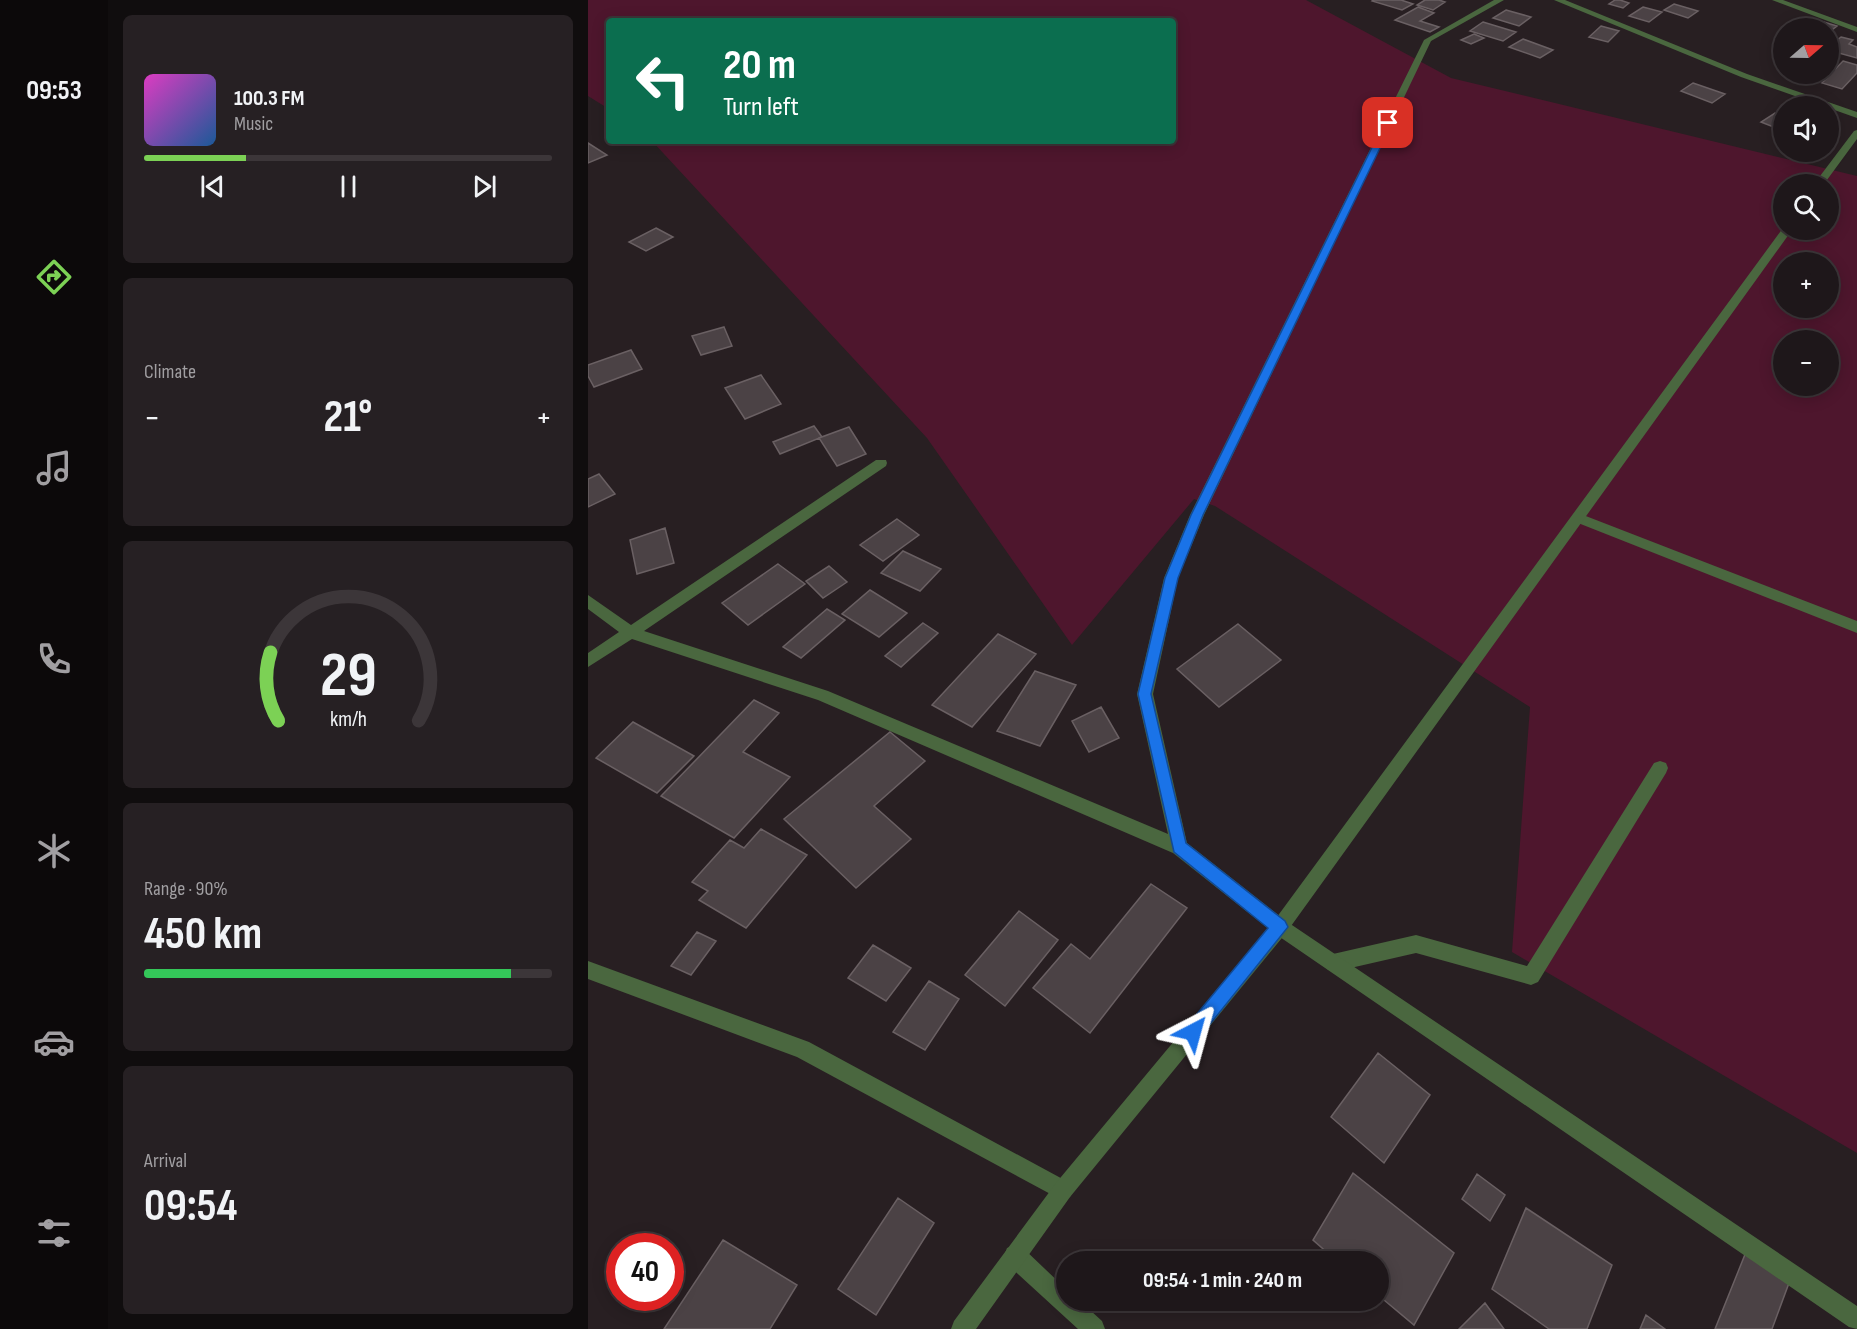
<!DOCTYPE html>
<html lang="en">
<head>
<meta charset="utf-8">
<style>
  :root { --surface:#1e171a; --page:#262023; --text:#f1f3f6; --muted:#a19fa2; --line:#3c3639; --accent:#7cd155 }
  body { margin:0; font-family:"Sofia Sans Condensed",sans-serif; background:var(--page); color:var(--text); height:100vh; display:flex; flex-direction:column; font-size:22px; white-space:nowrap }
  * { box-sizing:border-box; margin:0 }
  p { font-size:20px; color:var(--muted) }
  .icon { flex:none; width:33px; height:33px; fill:none; stroke:currentColor; stroke-width:2; stroke-linecap:round; stroke-linejoin:round }
  .map { position:relative; flex:1; overflow:hidden }
  .sheet { display:flex; flex-direction:column; gap:15px; padding:15px; background:#100d0e; width:480px }
  .sheet>* { flex:none }
  .top-card { position:absolute; left:18px; top:18px; width:570px; height:126px; border-radius:6px; box-shadow:0 3px 15px #0003,0 0 0 2px var(--line); background:#0b6e4f; color:#fff; overflow:hidden }
  .needle { width:39px; rotate:70deg }
  .tools { position:absolute; left:1185px; top:18px; display:grid; gap:12px }
  .tools a { display:grid; place-items:center; width:66px; height:66px; border-radius:50%; background:var(--surface); box-shadow:0 3px 15px #0003,0 0 0 2px var(--line); font-size:30px }
  .speed { position:absolute; left:18px; top:1233px; display:flex; gap:12px; font-size:30px; font-weight:700; text-align:center }
  .speed>* { display:grid; place-content:center; width:78px; height:78px; border-radius:50%; background:var(--surface); box-shadow:0 3px 15px #0003,0 0 0 2px var(--line); line-height:1 }
  .speed .limit { border:9px solid #d22; background:#fff; color:#111 }
  .pin { position:absolute; display:grid; place-items:center; width:51px; height:51px; color:#fff; margin:-26px; border-radius:12px; box-shadow:0 3px 9px #0006 }
  .me { position:absolute; width:66px; margin:-33px; rotate:39deg; stroke-linejoin:round; filter:drop-shadow(0 0 4px #0008) }
  .turn { display:flex; align-items:center; gap:21px; height:126px; padding:0 18px; font-size:27px }
  .turn .icon { width:78px; height:78px; stroke-width:2.5 }
  .turn b { display:block; font-size:42px; line-height:51px }
  .big { font-size:45px; font-weight:700; line-height:1.1 }
  .sheet .card { flex:1; display:flex; flex-direction:column; justify-content:center; gap:9px; min-width:0; padding:0 21px; border-radius:9px; background:var(--page) }
  .sheet .dial { align-items:center; gap:0 }
  .dial svg { height:156px; overflow:visible; fill:none; stroke:var(--line); stroke-width:7; stroke-linecap:round; text-anchor:middle }
  .dial text { fill:var(--text); stroke:none }
  .song { display:flex; align-items:center; gap:18px }
  .cover { width:72px; height:72px; border-radius:9px; background:linear-gradient(135deg,hsl(310 70% 55%),hsl(210 70% 35%)) }
  .played { height:6px; border-radius:3px; background:linear-gradient(90deg,var(--accent) 25%,var(--line) 25%) }
  .keys { display:flex; justify-content:space-around; direction:ltr }
  .heat { display:flex; justify-content:space-between; align-items:center; font-size:33px; direction:ltr }
  .charge { height:9px; border-radius:4px; background:linear-gradient(90deg,#34c759 90%,var(--line) 0) }
  .trip { position:absolute; left:468px; top:1251px; width:333px; height:60px; border-radius:30px; background:var(--surface); box-shadow:0 3px 15px #0003,0 0 0 2px var(--line); font-weight:700; line-height:60px; text-align:center }
  main { display:flex; flex:1; min-height:0 }
  .tab-bar { display:flex; flex-direction:column; width:108px; justify-content:space-around; align-items:center; background:#0c090a; color:var(--muted) }
  .tab-bar .icon { width:42px; height:42px }
  .tab-bar .selected { color:var(--accent) }
  .tab-bar b { font-size:27px; color:var(--text) }
  .map>svg:first-child { display:block }
  .green { fill:#4e162d; fill-rule:evenodd }
  .building { fill:#4b4245; stroke:#6a6063; stroke-width:1.5 }
  .lines { fill:none; stroke-linecap:round; stroke-linejoin:round }
  .service { fill:#4a673f; fill-rule:evenodd }
  .minor { fill:#4a673f; fill-rule:evenodd }
  .tertiary { fill:#4a673f; fill-rule:evenodd }
  .route { fill:#1a73e8; stroke:#114b97; stroke-width:1.5 }
</style>
</head>
<body>
<main>
<nav class="tab-bar">
<b>09:53</b>
<svg class="icon selected" aria-label="directions" viewBox="0 0 24 24"><path d="M12 3l9 9-9 9-9-9zM9 14v-3h6M13 9l2 2-2 2"/></svg>
<svg class="icon" aria-label="music" viewBox="0 0 24 24"><path d="M9 18V5l10-2v13"/><circle cx="6" cy="18" r="3"/><circle cx="16" cy="16" r="3"/></svg>
<svg class="icon" aria-label="phone" viewBox="0 0 24 24"><path d="M5 4h4l2 5-3 2q2 4 5 5l2-3 5 2v4C11 20 4 13 5 4z"/></svg>
<svg class="icon" aria-label="climate" viewBox="0 0 24 24"><path d="M12 3v18M4 7l16 10M4 17L20 7"/></svg>
<svg class="icon" aria-label="car" viewBox="0 0 24 24"><path d="M5 17H2v-5l4-1 3-4h7l3 4 3 1v5h-3M9 17h6M6 11h13"/><circle cx="7" cy="17" r="2"/><circle cx="17" cy="17" r="2"/></svg>
<svg class="icon" aria-label="filters" viewBox="0 0 24 24"><path d="M4 7h16M4 17h16"/><circle cx="9" cy="7" r="2"/><circle cx="15" cy="17" r="2"/></svg>
</nav>
<section class="sheet">
<div class="card">
<div class="song"><i class="cover"></i><div><b>100.3 FM</b><p>Music</p></div></div>
<div class="played"></div>
<div class="keys"><svg class="icon" aria-label="previous" viewBox="0 0 24 24"><path d="M18 5L8 12l10 7zM5 5v14"/></svg><svg class="icon" aria-label="pause" viewBox="0 0 24 24"><path d="M8 5v14M16 5v14"/></svg><svg class="icon" aria-label="next" viewBox="0 0 24 24"><path d="M6 5l10 7-10 7zM19 5v14"/></svg></div>
</div>
<div class="card"><p>Climate</p>
<div class="heat"><a>−</a><b class="big">21°</b><a>+</a></div>
</div>
<div class="card dial"><svg viewBox="0 0 100 80">
<path d="M14 69A42 42 0 1 1 86 69"/>
<path d="M14 69A42 42 0 0 1 10 34" stroke="#7cd155"/>
<text x="50" y="56" font-size="32" font-weight="700">29</text>
<text x="50" y="72" font-size="11">km/h</text>
</svg></div>
<div class="card"><p>Range · 90%</p><b class="big">450 km</b><div class="charge"></div></div>
<div class="card"><p>Arrival</p><b class="big">09:54</b></div>
</section>
<div class="map">
<svg width="1269" height="1329" viewBox="0 0 1269 1329">
  <rect width="100%" height="100%" fill="#281f22"/>
  <!-- green -->
  <path class="green" d="M0,0H718L863,78L1269,176V1153L924,952L942,707L627,506L606,499L484,645L339,438L64,141H585V21H21V109L0,96ZM1196,184H1240V230H1196ZM1196,262H1240V308H1196ZM1196,340H1240V386H1196Z"/>
  <!-- building -->
  <path class="building" d="M785,0H813L825,4L814,10L784,1Z
    M837,0H851L857,2L845,10L829,5Z
    M1027,0H1032L1041,3L1035,8L1021,4Z
    M1086,4L1110,11L1100,18L1076,10Z
    M830,7L846,13L832,21L851,27L842,32L807,20Z
    M1055,7L1074,12L1061,22L1041,16Z
    M918,10L943,17L931,26L905,18Z
    M1229,20L1249,26L1240,33V28H1219Z
    M895,22L928,32L915,41L882,31Z
    M1013,26L1031,31L1020,42L1001,37Z
    M886,34L896,38L883,44L873,40Z
    M1253,37L1265,40L1261,44L1269,47V58L1247,52L1250,50L1240,47V39L1248,41Z
    M935,39L965,50L952,58L921,47Z
    M1255,61L1269,65V73L1254,89L1234,83Z
    M1105,83L1137,94L1124,103L1093,91Z
    M1187,113L1196,116V131L1173,122Z
    M0,143L19,155L0,163Z
    M68,228L85,237L58,251L41,242Z
    M136,327L144,346L113,355L104,336Z
    M43,350L54,369L6,387L0,376V365Z
    M173,375L193,404L157,419L137,388Z
    M226,426L234,437L192,454L185,442Z
    M261,427L278,454L249,466L231,438Z
    M11,474L27,494L0,507V479Z
    M309,519L331,535L295,561L272,545Z
    M77,528L86,563L49,574L42,540Z
    M315,551L353,569L332,591L293,573Z
    M190,564L217,584L160,625L134,603Z
    M241,566L259,582L235,598L218,581Z
    M282,590L319,613L291,637L254,614Z
    M239,609L257,620L213,658L195,647Z
    M335,623L350,633L313,667L297,656Z
    M650,624L693,660L631,707L589,669Z
    M410,634L448,654L384,727L344,705Z
    M447,671L488,685L452,746L409,731Z
    M166,700L191,713L155,752L202,777L146,838L73,796Z
    M513,707L531,738L501,752L484,721Z
    M45,722L106,756L69,793L8,758Z
    M302,732L337,761L286,806L323,839L268,888L196,819Z
    M173,829L219,855L158,928L111,900L120,891L104,882L142,840L156,848Z
    M563,884L599,908L502,1033L445,988L483,944L502,959Z
    M431,911L470,940L417,1006L377,975Z
    M109,932L128,941L103,975L83,966Z
    M285,945L323,968L298,1001L260,978Z
    M341,981L371,999L337,1050L305,1032Z
    M790,1053L842,1095L796,1163L743,1117Z
    M765,1173L866,1253L826,1325L790,1295V1262H750L725,1240Z
    M889,1174L917,1195L902,1221L874,1199Z
    M310,1198L346,1223L288,1315L250,1289Z
    M938,1208L1024,1265L999,1329H961L904,1289Z
    M135,1240L209,1285L182,1329H76Z
    M1158,1252L1201,1283L1184,1329H1127Z
    M897,1303L916,1329H871Z
    M1058,1315L1077,1329H1052Z"/>
  <g class="lines">
    <!-- service -->
    <path class="service" d="M1072,761L1078,763L1080,768L1078,773L950,982L943,985L828,953L745,972L739,969L736,963L739,957L745,954L828,935L939,966L1066,763Z"/>
    <!-- minor -->
    <path class="minor" d="M906,0H916L843,41L616,515L590,578L565,694L599,843L698,921L1269,1306V1329L1261,1327L686,933L585,853L230,700L44,639L0,667V653L31,632L0,609V595L43,625L288,460H298L299,463L298,466L56,631L240,691L580,834L549,694L576,578L602,515L836,40Z
      M966,0H977L1159,74L1269,112V118L1153,77Z
      M1184,0H1195L1269,27V32Z
      M990,513L1269,621V633L985,521L983,518Z
      M0,961L221,1042L482,1183L485,1190L482,1197L475,1200L468,1197L209,1057L0,979Z
      M427,1245L435,1248L478,1289V1300H491L514,1321L517,1329H490L419,1264L416,1256L419,1248Z"/>
    <!-- tertiary -->
    <path class="tertiary" d="M1269,130V139L1236,184H1226L1266,131Z
      M1195,228L1204,230L698,933L482,1197L388,1329H363L366,1321L468,1183L686,921Z"/>
  </g>
  <!-- route -->
  <path class="route" d="M800,120L804,123L615,515L590,578L563,694L598,843L697,921L700,927L611,1038L605,1041L599,1038L596,1032L599,1026L680,928L586,852L550,694L577,578L603,515L796,123Z"/>
</svg>
<div class="tools">
<a><svg class="needle" viewBox="-14 -14 28 28"><path d="M0-13l5 13h-10z" fill="#e53935"/><path d="M0 13l5-13h-10z" fill="#a19fa2"/></svg></a>
<a><svg class="icon" aria-label="sound" viewBox="0 0 24 24"><path d="M4 9h4l5-4v14l-5-4H4zM17 9q2 3 0 6"/></svg></a>
<a><svg class="icon" aria-label="search" viewBox="0 0 24 24"><circle cx="10" cy="10" r="6"/><path d="M15 15l6 6"/></svg></a>
<a>+</a>
<a>−</a>
</div>
<div class="speed"><div class="limit">40</div></div>
<div class="pin" style="left:800px;top:123px;background:#d93025"><svg class="icon" aria-label="arrive" viewBox="0 0 24 24"><path d="M6 21V4h12l-3 4 3 4H6"/></svg></div>
<svg class="me" style="left:605px;top:1032px" viewBox="-20 -20 40 40"><path d="M0-17L14 15 0 8-14 15z" fill="#1a73e8" stroke="#fff" stroke-width="4"/></svg>
<div class="trip">09:54 · 1 min · 240 m</div>
<div class="top-card">
<div class="turn"><svg class="icon" aria-label="left" viewBox="0 0 24 24"><path d="M17 20v-9H6M10 6l-5 5 5 5"/></svg><div><b>20 m</b>Turn left</div></div>
</div>
</div>
</main>
</body>
</html>
